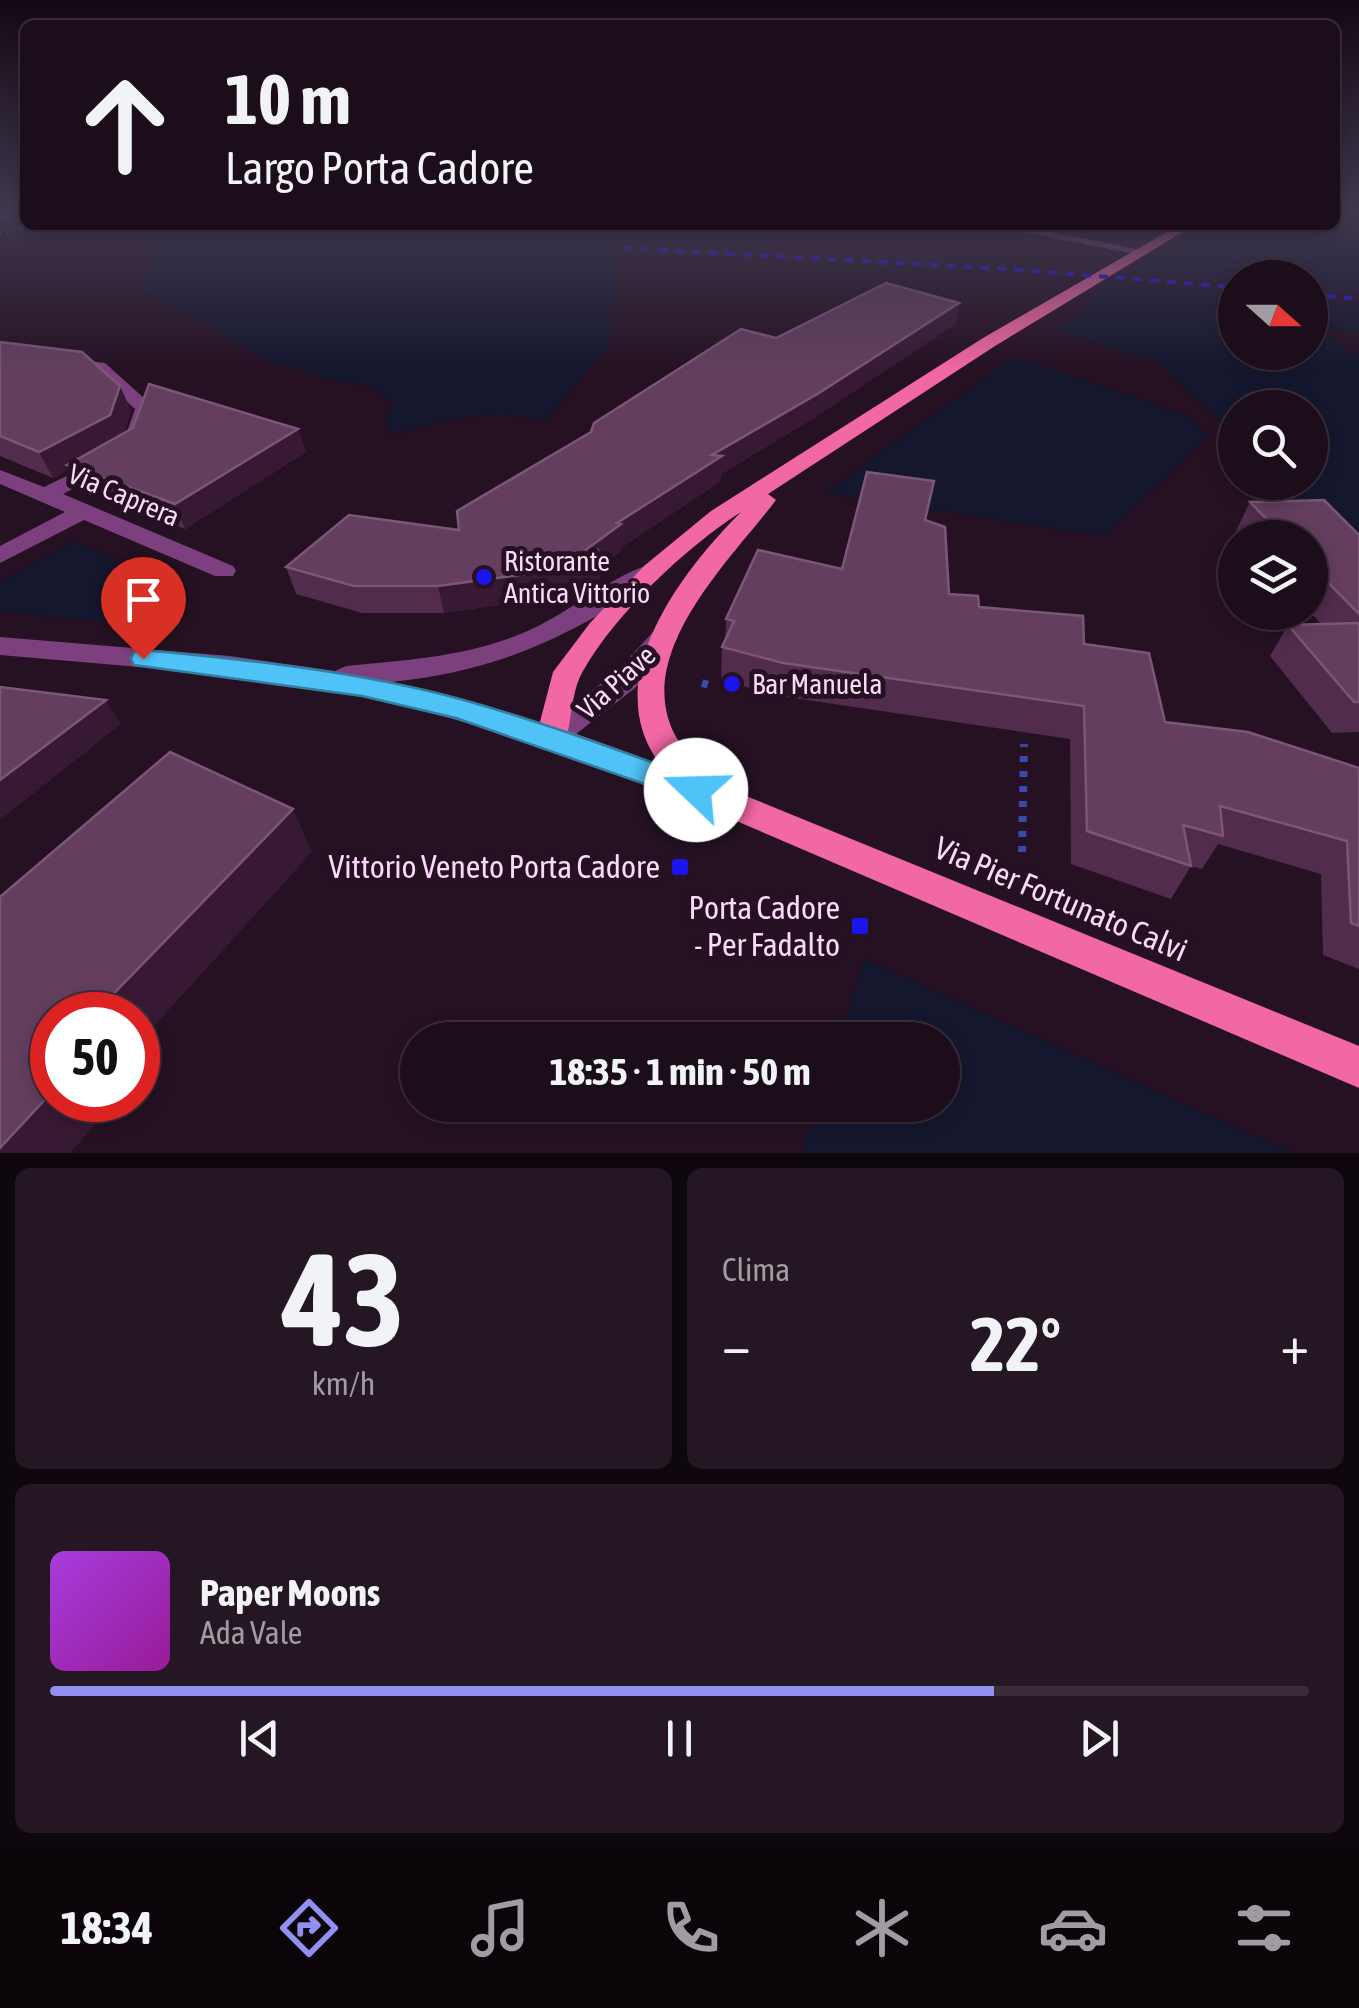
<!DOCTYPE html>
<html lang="it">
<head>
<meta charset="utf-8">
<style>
  :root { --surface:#1c0d1a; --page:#251623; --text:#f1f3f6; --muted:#a09ca2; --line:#3a2d39; --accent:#918ff1 }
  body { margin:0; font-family:"Asap Condensed",sans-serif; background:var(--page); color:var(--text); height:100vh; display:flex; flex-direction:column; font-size:38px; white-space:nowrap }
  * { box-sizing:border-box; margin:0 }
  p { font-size:32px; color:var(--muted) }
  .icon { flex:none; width:55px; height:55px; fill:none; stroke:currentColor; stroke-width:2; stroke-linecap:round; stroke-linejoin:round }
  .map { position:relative; height:1153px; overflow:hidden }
  .sheet { display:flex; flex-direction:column; gap:15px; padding:15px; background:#0f070e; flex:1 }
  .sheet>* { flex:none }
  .hud { position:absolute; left:20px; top:20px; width:1320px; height:210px; border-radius:15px; box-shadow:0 5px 15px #0003,0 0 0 2px var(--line); background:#1c0d1a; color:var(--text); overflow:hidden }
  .needle { width:65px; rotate:111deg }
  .tools { position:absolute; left:1218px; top:260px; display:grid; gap:20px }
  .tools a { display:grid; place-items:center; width:110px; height:110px; border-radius:50%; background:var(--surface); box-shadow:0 5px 15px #0003,0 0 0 2px var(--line); font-size:50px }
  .speed { position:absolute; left:30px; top:992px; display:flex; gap:20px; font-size:50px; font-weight:700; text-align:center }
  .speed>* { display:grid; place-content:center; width:130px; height:130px; border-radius:50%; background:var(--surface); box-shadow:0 5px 15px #0003,0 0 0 2px var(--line); line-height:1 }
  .speed .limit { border:15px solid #d22; background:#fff; color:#111 }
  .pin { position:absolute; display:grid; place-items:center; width:85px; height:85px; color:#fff; margin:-102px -42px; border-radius:50% 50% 50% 0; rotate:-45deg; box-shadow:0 0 10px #0007 }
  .pin .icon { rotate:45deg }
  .me { position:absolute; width:110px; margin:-55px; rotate:291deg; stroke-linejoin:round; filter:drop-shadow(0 0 8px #0008) }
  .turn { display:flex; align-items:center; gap:35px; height:210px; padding:0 40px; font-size:45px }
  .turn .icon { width:130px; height:130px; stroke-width:2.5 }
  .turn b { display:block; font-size:70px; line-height:85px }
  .big { font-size:75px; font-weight:700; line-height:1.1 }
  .sheet .widget { flex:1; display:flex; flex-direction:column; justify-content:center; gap:15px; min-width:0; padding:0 35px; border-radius:15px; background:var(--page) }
  .sheet .dial { align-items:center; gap:0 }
  .dial b { font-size:130px; line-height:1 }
  .song { display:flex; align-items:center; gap:30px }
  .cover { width:120px; height:120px; border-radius:15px; background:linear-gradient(135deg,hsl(280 70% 55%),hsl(300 70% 35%)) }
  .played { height:10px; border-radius:5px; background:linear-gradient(90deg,var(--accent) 75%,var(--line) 75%) }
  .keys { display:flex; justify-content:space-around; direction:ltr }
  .heat { display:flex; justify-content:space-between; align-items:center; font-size:55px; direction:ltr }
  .sheet .tiles { flex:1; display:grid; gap:15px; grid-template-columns:1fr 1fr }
  .widget:last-child { grid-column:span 2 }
  .trip { position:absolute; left:400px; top:1022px; width:560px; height:100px; border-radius:50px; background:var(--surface); box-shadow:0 5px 15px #0003,0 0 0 2px var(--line); font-weight:700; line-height:100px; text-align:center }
  .menu { display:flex; height:160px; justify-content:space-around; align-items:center; background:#0b050a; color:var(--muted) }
  .menu .icon { width:70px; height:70px }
  .menu .current { color:var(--accent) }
  .menu b { font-size:45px; color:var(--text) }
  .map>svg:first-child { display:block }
  .green { fill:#15172e }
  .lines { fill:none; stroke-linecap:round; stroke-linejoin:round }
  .stream { fill:#2b0f40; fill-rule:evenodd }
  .path-far1 { stroke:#3a49ae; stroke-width:4; stroke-dasharray:2.5 4; stroke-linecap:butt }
  .path { stroke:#3a49ae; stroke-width:8; stroke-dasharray:6 9; stroke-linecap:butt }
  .minor { fill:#7d407f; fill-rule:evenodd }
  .major { fill:#f268a5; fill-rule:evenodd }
  .rail { stroke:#1c15eb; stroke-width:4; stroke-dasharray:9 8; stroke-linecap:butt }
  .wall { fill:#512c4c }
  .shaded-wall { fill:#381933 }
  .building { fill:#633e5f; stroke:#7b5677; stroke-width:2.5 }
  .route { fill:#4fc3f7; stroke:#337fa1; stroke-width:2.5 }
  .poi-dot { fill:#1c15eb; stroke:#251122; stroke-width:4 }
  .labels { text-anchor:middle; stroke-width:10; stroke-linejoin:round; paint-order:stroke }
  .street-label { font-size:28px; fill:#fcd8fa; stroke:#251122 }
  .poi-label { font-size:28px; fill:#fcd8fa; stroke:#251122; text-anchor:start }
  .near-poi-label { font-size:32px; fill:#fcd8fa; stroke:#251122; text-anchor:end }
  .near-street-label { font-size:32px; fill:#fcd8fa; stroke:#251122 }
</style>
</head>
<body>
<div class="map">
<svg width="1359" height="1153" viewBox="0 0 1359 1153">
  <rect width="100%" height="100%" fill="#251122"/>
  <!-- green -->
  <path class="green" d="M1335,217L1359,227V293L1310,288V278H1235V281L1125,272L1155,252H1168L1210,225H1335Z
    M36,225H709L637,230L623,235L614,266L617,297L608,315L612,335L609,345L545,422C493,406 442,421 392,435L385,418L393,401L368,386L330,380L267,360L143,290C144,275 154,267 151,252C142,213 84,235 58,236C46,236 32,233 19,233Z
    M1110,282L1235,292V352H1310V299L1359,304V333L1323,331L1359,357V553L1284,483L1310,482V408H1235V436L1158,362L1056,331L1086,312L1091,303L1082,301Z
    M1015,356L1188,416L1209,435L1103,536L824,493Z
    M75,541L176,588L181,595C158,639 43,614 0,611V582Z
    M865,959L1293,1153H801L817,1105H942V1040H838Z"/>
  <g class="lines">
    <!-- stream -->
    <path class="stream" d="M1349,211H1359V216Z"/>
    <!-- path-far1 -->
    <path class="path-far1" d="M19,211H25
      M0,234L32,225"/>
    <!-- path -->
    <path class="path" d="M702,683L715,687
      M1022,852L1024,744"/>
    <!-- minor -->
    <path class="minor" d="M987,225H1015L1147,251L1140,255Z
      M0,350L105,363L155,408L143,439H129L126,435L135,409L94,372L0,360Z
      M104,458L115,464L111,468L63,494L233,566L236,571L233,576H215L84,520L0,563V546L65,512L0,484V470L44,487Z
      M649,565L658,567L661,573L658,579C565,638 502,670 391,682L547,724L615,673L653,632H673L677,639L673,646L635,688L562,745L551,749C490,730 429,710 366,697C246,673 122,666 0,655V637L230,656L335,671L346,666C410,660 475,656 534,628C569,612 615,574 649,565Z"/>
    <!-- major -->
    <path class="major" d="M1179,225H1194L995,346L768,494L776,500C731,560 626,658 679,742C692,762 719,768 729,789L1359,1046V1088L720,814L540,745L536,737L553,672L590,623L644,566L711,511L983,338ZM741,512C681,572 596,682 661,765L568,731C572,712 573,687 583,671C616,613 685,548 741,512Z"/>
    <!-- rail -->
    <path class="rail" d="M0,219L25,220
      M624,248L1008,269L1235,287
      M1310,294L1359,299"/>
  </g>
  <!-- wall -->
  <path class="wall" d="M959,303L955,324L817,416L721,474V481L622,547V550L599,568L600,584L587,592L444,613H362L296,594L286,567L459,530L591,432L776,338Z
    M0,342L131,410L124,433L298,429L306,452L185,529L79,489L69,469L53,478L0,456Z
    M1250,502L1359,535V732L1332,733L1270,656L1288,625L1321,624L1310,612V538H1242L1236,531Z
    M925,520L949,594L979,607L1084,644L1165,722L1359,768V969L1323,955L1321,874L1218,844L1202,869L1191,866L1171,899L1071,864L1070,739L780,696L721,680L722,647L725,641L726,619L842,569Z"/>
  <!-- shaded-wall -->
  <path class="shaded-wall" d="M959,303L955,324L817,416L721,474V481L622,547V550L599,568L600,584L587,592L444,613L438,586L587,549L617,523L712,455Z
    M120,386L131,410L122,440L67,465L69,469L53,478L39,452Z
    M298,429L306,452L185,529L175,504Z
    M106,700L121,724L0,820V780Z
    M293,809L312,852L138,1044V1015H93Z
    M52,1092V1100H115L116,1101L70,1153H0V1148Z"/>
  <!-- building -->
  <path class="building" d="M886,283L959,303L819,393L712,455L722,456L617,523L621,524L587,549L598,550V558L585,566L438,586H354L286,567L349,515L459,530L457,511L591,432L594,423L741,329L776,338Z
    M0,342L82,352L120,386L110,415L39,452L0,436Z
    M149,384L298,429L175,504L67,465L133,428Z
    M867,472L934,481L925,520L945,527L949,594L978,596L979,607L1083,616L1084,644L1149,653L1165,722L1248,732L1359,768V926L1351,923L1347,841L1220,806L1223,836L1183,825L1191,866L1087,831L1084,706L783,663L722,647L734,621L726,619L758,550L842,569Z
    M1324,500L1359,535V614L1310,564V538H1285L1250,502Z
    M1359,623V702H1354L1288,625Z
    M0,687L106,700L0,780Z
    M170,752L293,809L93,1015H52V1092L0,1148V897Z"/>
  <!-- sky -->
  <linearGradient id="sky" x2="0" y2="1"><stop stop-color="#140913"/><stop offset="0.57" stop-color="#40384f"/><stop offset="1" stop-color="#40384f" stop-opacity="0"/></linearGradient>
  <rect width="1359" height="372" fill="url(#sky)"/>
  <!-- route -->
  <path class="route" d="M143,650C249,660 357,671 460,699C543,722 624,752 706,782L710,790L706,799L696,802L456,718L362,696L134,665L131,659L134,652Z"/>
  <!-- markers -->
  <g class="poi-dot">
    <circle cx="484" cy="577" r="10"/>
    <circle cx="732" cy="684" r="10"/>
    <rect x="670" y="857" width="20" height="20" rx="5"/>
    <rect x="850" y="916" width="20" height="20" rx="5"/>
  </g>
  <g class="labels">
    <!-- street labels -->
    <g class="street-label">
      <text transform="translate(124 495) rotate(23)" y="10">Via Caprera</text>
      <text transform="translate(616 682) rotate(-42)" y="10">Via Piave</text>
    </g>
    <!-- poi labels -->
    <g class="poi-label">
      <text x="504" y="571">Ristorante<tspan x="504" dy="32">Antica Vittorio</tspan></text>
      <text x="752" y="694">Bar Manuela</text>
    </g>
    <!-- near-poi labels -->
    <g class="near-poi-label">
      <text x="660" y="878">Vittorio Veneto Porta Cadore</text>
      <text x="840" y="919">Porta Cadore<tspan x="840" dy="37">- Per Fadalto</tspan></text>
    </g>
    <!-- near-street labels -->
    <g class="near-street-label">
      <text transform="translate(1061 899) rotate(23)" y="11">Via Pier Fortunato Calvi</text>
    </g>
  </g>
</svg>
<div class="tools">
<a><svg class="needle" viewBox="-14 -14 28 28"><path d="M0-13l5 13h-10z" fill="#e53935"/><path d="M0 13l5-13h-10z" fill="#a09ca2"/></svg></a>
<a><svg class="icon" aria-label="search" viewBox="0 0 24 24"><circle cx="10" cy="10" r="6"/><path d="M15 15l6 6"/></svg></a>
<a><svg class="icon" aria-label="layers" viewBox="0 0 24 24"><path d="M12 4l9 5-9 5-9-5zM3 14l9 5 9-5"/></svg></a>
</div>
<div class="speed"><div class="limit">50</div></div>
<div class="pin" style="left:143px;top:659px;background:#d93025"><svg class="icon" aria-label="arrive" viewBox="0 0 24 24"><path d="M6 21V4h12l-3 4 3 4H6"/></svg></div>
<svg class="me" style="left:696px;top:790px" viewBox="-20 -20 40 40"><circle r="19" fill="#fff"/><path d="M0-13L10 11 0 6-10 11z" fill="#4fc3f7"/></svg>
<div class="trip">18:35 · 1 min · 50 m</div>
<div class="hud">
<div class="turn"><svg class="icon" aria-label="ahead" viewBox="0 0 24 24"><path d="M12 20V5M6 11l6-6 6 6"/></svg><div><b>10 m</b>Largo Porta Cadore</div></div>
</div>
</div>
<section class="sheet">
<div class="tiles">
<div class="widget dial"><b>43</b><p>km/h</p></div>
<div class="widget"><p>Clima</p>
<div class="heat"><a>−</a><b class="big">22°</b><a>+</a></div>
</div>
<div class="widget">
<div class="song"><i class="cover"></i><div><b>Paper Moons</b><p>Ada Vale</p></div></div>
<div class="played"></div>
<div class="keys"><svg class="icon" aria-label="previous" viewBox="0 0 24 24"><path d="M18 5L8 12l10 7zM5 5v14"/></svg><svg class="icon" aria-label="pause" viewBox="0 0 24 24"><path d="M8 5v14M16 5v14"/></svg><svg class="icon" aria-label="next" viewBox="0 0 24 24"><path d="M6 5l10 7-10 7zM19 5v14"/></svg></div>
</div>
</div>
</section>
<nav class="menu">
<b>18:34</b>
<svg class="icon current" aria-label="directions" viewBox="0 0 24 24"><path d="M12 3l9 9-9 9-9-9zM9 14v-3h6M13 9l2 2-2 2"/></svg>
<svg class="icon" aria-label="music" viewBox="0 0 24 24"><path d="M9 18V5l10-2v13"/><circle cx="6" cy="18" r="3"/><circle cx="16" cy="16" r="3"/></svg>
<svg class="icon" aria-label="phone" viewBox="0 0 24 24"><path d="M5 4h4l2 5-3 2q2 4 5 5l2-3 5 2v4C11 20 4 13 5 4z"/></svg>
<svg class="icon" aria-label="climate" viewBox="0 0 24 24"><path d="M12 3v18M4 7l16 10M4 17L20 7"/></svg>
<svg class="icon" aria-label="car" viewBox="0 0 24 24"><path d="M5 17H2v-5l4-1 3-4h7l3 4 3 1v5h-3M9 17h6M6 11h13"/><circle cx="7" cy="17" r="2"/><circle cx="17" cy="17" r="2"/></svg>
<svg class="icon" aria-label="filters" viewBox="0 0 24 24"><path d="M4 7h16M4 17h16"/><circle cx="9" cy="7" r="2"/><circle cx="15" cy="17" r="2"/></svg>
</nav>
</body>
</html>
